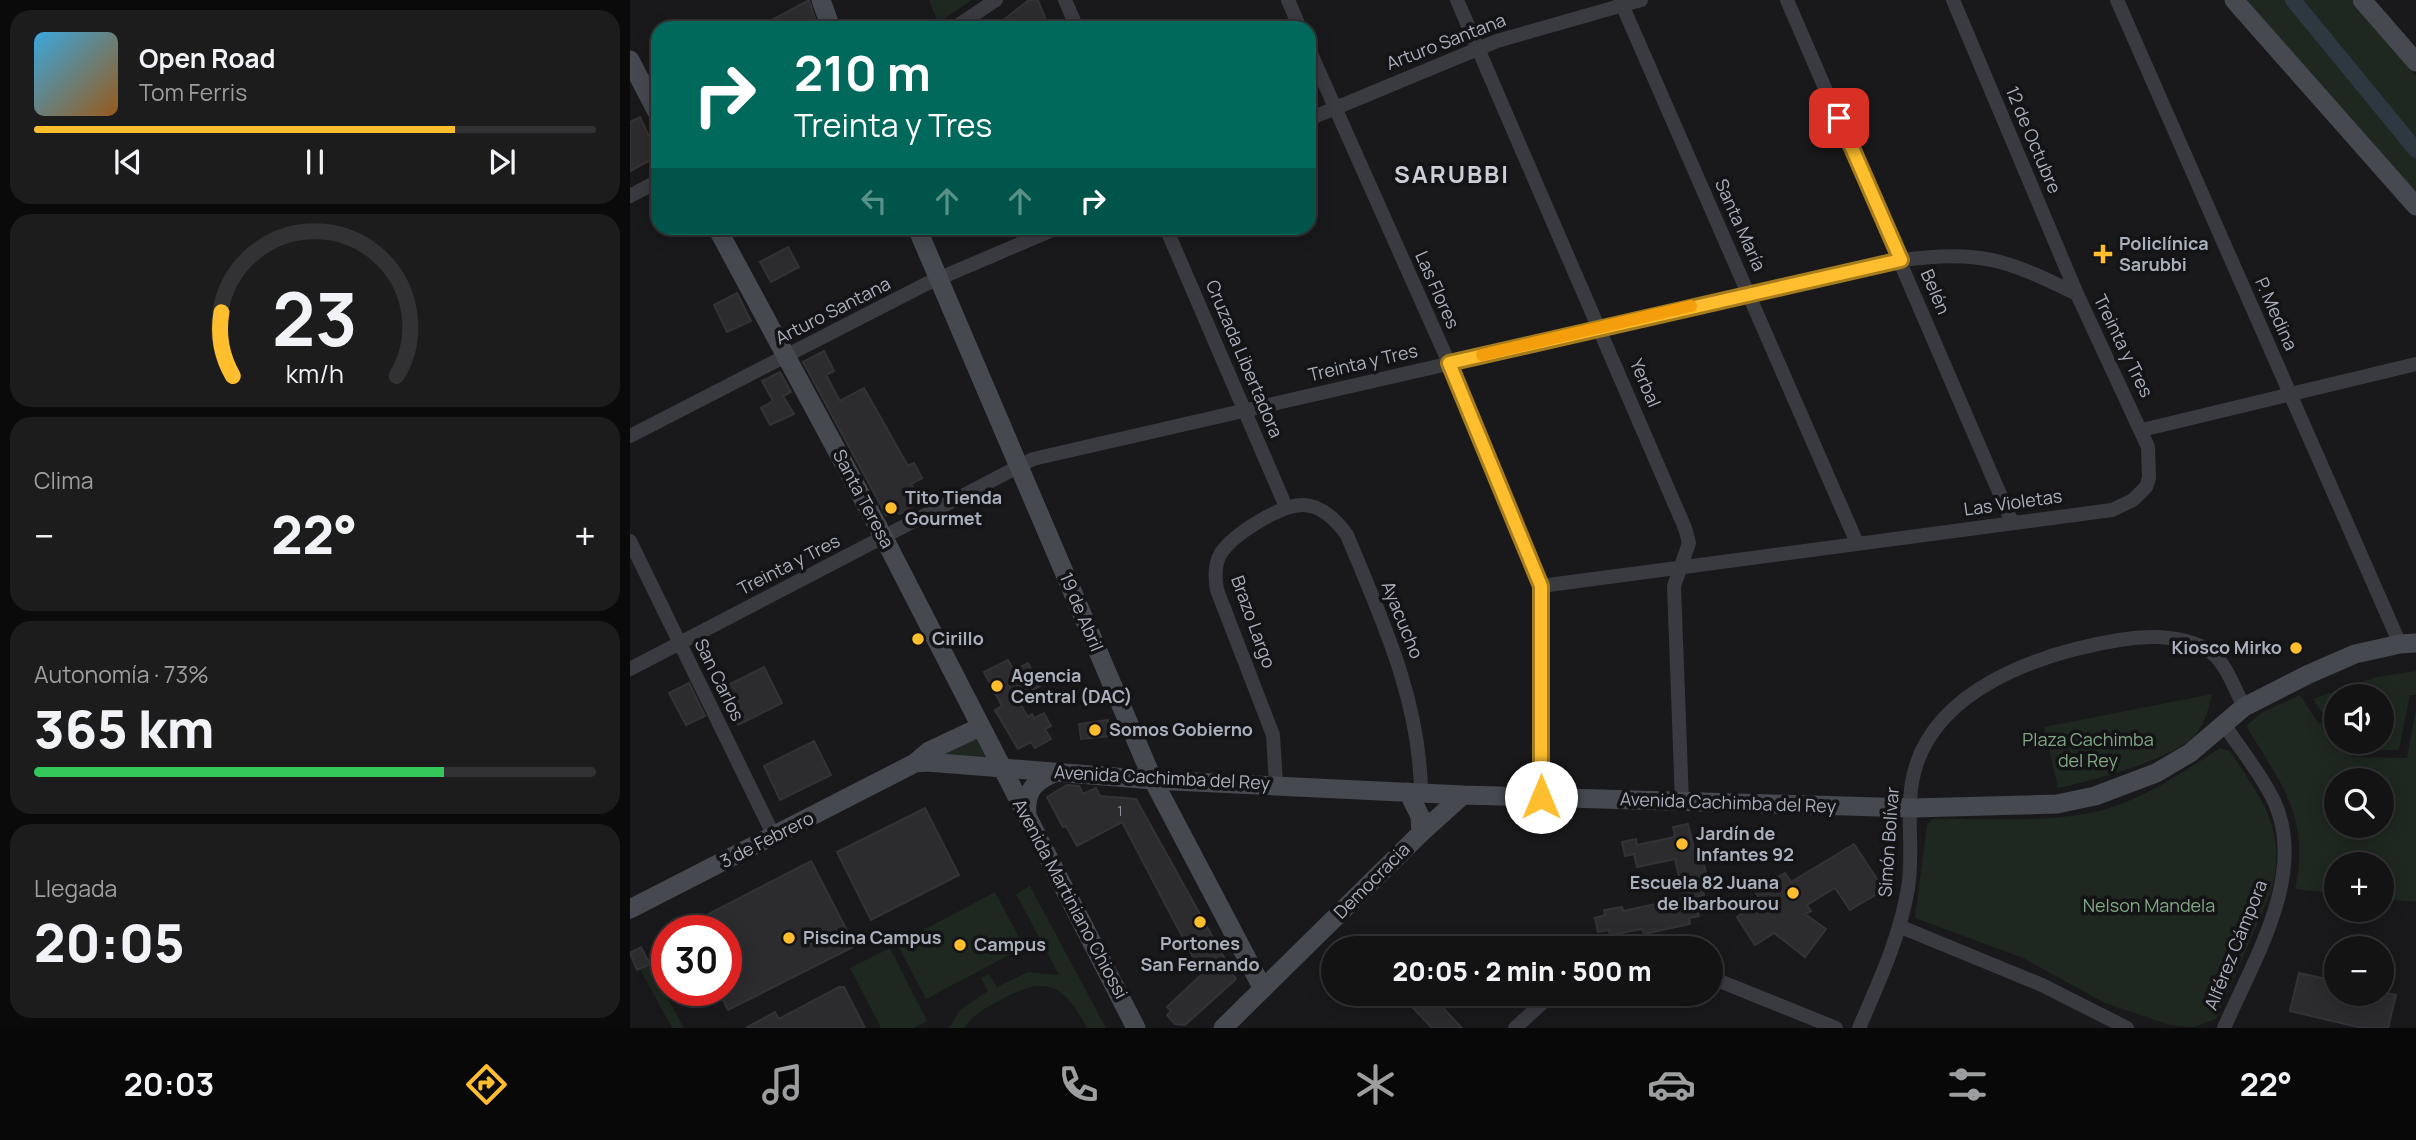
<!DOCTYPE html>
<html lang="es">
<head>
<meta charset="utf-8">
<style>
  :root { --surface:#131314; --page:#1c1c1d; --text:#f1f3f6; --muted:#9d9ea0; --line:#323234; --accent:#febe2e }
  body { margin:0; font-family:Manrope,sans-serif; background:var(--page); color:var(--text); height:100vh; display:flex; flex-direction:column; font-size:26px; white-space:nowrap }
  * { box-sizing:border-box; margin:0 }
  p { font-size:23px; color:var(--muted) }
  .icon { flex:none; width:38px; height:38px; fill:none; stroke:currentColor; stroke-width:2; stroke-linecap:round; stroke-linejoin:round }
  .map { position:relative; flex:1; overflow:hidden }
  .drawer { display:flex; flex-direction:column; gap:10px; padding:10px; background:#0a0a0b; width:630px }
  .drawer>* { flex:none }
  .hud { position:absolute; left:21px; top:21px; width:665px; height:214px; border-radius:21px; box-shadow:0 4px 18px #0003,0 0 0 2px var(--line); background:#00695c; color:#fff; overflow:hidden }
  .fabs { position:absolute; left:1694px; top:684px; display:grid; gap:14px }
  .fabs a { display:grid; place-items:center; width:70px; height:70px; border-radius:50%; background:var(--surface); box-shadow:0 4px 18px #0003,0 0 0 2px var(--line); font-size:35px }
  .speed { position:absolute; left:21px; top:915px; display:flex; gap:14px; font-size:35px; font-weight:700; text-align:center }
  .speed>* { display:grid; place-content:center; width:91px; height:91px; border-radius:50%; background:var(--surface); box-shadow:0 4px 18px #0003,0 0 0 2px var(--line); line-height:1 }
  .speed .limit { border:10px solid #d22; background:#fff; color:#111 }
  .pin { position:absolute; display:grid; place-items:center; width:60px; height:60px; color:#fff; margin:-30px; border-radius:14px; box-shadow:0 4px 10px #0006 }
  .me { position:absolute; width:77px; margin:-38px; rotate:0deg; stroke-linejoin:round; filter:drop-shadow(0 0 5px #0008) }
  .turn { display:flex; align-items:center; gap:24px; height:147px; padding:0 28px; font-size:32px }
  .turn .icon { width:91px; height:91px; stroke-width:2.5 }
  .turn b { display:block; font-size:49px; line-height:60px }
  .lanes { display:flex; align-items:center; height:66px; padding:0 28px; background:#0003; justify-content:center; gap:35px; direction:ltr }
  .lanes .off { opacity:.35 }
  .big { font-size:52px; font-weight:800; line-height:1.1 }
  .drawer .tile { flex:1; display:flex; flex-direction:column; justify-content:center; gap:10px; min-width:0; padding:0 24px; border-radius:21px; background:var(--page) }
  .drawer .dial { align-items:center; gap:0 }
  .dial svg { height:182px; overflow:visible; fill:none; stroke:var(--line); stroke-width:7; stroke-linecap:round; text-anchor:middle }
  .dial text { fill:var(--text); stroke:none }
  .song { display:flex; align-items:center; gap:21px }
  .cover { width:84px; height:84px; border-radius:10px; background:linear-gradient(135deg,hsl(200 70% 55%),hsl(30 70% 35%)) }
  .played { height:7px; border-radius:4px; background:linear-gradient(90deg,var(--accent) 75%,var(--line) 75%) }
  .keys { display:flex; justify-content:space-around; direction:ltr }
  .heat { display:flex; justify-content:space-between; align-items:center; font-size:38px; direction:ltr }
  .charge { height:10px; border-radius:5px; background:linear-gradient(90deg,#34c759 73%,var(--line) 0) }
  .trip { position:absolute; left:691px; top:936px; width:402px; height:70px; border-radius:35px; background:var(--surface); box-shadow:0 4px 18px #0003,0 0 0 2px var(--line); font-weight:800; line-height:70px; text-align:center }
  .menu { display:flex; height:112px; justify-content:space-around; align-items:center; background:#080808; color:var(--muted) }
  .menu .icon { width:49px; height:49px }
  .menu .active { color:var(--accent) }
  .menu b { font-size:32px; color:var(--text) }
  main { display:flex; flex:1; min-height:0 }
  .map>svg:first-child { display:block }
  .green { fill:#1e2720; fill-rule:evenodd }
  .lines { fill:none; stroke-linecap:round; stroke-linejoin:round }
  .canal { stroke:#2e3841; stroke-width:16 }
  .building { fill:#2c2c2f; stroke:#333337; stroke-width:2 }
  .street { stroke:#3a3a41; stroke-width:14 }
  .secondary { stroke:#474951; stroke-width:19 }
  .route-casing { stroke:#a57c1e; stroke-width:18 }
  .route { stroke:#febe2e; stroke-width:12 }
  .slow { stroke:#f59e0b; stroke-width:12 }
  .poi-dot { fill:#febe2e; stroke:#141416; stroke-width:2.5 }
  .labels { text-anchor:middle; stroke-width:7; stroke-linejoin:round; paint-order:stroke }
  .number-label { font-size:14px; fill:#8a8e98 }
  .street-label { font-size:18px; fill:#aaafbc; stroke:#141416 }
  .poi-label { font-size:18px; font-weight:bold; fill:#aaafbc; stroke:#141416; text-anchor:start }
  .park-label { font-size:18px; fill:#80a884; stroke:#141416 }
  .district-label { font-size:24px; font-weight:bold; letter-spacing:2px; fill:#cccfd7; stroke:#141416 }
</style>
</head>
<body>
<main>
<section class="drawer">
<div class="tile">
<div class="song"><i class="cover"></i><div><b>Open Road</b><p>Tom Ferris</p></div></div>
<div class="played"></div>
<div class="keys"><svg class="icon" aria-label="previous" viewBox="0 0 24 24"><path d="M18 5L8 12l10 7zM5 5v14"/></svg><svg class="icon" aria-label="pause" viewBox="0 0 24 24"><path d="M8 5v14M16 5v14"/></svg><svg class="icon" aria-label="next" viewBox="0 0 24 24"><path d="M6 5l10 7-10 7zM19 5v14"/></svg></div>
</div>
<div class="tile dial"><svg viewBox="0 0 100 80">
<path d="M14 69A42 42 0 1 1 86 69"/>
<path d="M14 69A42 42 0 0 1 9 41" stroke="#febe2e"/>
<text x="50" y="56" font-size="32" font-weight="700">23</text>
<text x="50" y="72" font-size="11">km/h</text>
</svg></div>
<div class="tile"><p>Clima</p>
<div class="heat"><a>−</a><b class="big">22°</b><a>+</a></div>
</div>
<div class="tile"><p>Autonomía · 73%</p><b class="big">365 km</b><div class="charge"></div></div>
<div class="tile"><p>Llegada</p><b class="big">20:05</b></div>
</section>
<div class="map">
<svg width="1786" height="1028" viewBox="0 0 1786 1028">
  <rect width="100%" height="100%" fill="#19191b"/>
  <!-- green -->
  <path class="green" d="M299,0H342L308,23Z
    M1616,0H1721L1786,76V195Z
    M1786,671V695H1780L1769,750H1729V742H1752V696H1706V708L1692,713L1683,699L1746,677Z
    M1582,694C1579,706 1576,720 1569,730C1550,759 1461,781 1428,788L1414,727Z
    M1670,695L1689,724L1706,717V742H1721L1722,757L1777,758L1786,709V902L1752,899V864H1706V894L1665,889C1681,817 1651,784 1616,726L1631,713ZM1752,780V826H1706V780Z
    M345,736L358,761L300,759Z
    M1590,748L1600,751C1632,801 1658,830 1641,892L1586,1019L1564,1027L1539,1025L1473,1002L1393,958L1285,918L1297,824L1303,819C1359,818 1422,824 1476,809C1518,796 1554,772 1590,748Z
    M400,886L476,1028H457C435,987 419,974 374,998C358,1007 344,1013 334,1028H319L330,1010L358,991L351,978L359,974L367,987L398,972L429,975L386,894Z
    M365,892L394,947L296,999L267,944Z
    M260,948L297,1021L283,1028H251L220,968Z
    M19,964L54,1028H42L10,969Z"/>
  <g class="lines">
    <!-- canal -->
    <path class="canal" d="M1663,0L1786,150"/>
  </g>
  <!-- building -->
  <path class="building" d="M179,0L188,28H127Z
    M399,0H408L419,28H363Z
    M10,117L28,156L0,171V122Z
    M158,247L169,267L141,282L130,262Z
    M107,293L121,321L97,332L84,305Z
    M194,351L204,371L196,375L210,401L234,388L278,466L284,463L292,478L281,484L291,502L270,514L263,511L256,515L173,362Z
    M150,372L161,392L153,396L164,414L140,425L131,408L143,401L132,381Z
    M378,660L384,670L398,663L410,686L387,698L398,717L402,714L404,718L414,713L421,726L415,729L421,739L405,748L401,742L388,749L365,710L372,706L354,672Z
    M134,667L152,703L108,725L90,689Z
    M59,683L75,716L56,725L39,693Z
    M478,720L480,736L451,739L449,724Z
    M184,741L201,775L150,800L134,766Z
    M437,785L449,786L453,794L466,788L470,796L506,799L606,979L555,1025L545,1024L537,1015L541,1011L537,1007L572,974L492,822L447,846L436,826L433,827L417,797Z
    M295,808L329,875L241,920L207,852Z
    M1058,824L1064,849L1070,847L1079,887L1072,888L1074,895L1065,897L1069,916L1059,918L1060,924L1014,934L1012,929L980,935L979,930L968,932L965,918L975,915L974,910L992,907L993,911L1054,898L1045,859L1007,867L1004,854L995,856L992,842L1006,839L1007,845L1045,837L1043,827Z
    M1224,844L1254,890L1220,910L1205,888L1177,905L1181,911L1175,914L1196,929L1175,957L1144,933L1125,945L1107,917L1131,901L1125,891L1155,873L1161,882Z
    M181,861L225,946L98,1010L88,990H96V931H46Z
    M11,947L20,964L7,970L0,953Z
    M1669,973L1706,981V994L1752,992L1766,995L1758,1028H1732L1660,1011Z
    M209,987H214L235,1028H116L145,1012L149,1019Z
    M770,994H800L832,1028H802Z"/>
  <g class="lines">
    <!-- street -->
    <path class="street" d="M435,0L447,28
      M658,0L670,28
      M827,0L1055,528L1059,543L1044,586L1052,802
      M990,0L1227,543
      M1157,0L1382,522
      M1323,0L1447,294
      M1487,0L1770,644
      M324,28L366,0
      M679,49L819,363L911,586V797
      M679,119L867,41L1011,0
      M0,196L28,181
      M536,228L656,507
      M1512,430L1786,364
      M0,436L296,284L427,228
      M0,541L144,836
      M0,669L403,459L1271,260C1352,250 1375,259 1447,294L1518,447L1519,478L1516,487L1503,500L1482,510L911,586
      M646,784L643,735L587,590C585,578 584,564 591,553C604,534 651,504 674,505C693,506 707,521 717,535C752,620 790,700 791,793
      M1271,927L1412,985L1497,1028
      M1082,978L1206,1028
      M885,1028L922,994
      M1229,1028C1249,982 1270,937 1278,888C1284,853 1276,816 1282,782C1298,690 1410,653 1489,640C1519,635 1568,634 1589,660C1600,673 1606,692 1614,707
      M1594,1028C1623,961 1678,874 1644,801C1631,774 1612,751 1595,726"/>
    <!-- secondary -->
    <path class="secondary" d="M191,0L201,28
      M1604,0L1786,206
      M1732,0L1786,62
      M0,60L28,114
      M87,228L254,538L506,1028
      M287,228L523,780L633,989
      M285,763L299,751L350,727
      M778,792L790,816L791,833
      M397,816C395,792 403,782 424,773
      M0,909L285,763L297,762L523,780L833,795L1282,808L1427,804L1465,796L1526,773L1560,753L1614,707L1679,674L1725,654L1770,644L1786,643
      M593,1028L791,833L833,795"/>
  </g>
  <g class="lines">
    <!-- route casing -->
    <g class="route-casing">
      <path id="route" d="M911,797V586L819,363L1271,260L1209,118"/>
    </g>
    <!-- route -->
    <use href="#route" class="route"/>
    <!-- slow -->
    <path class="slow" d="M852,355L1061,306"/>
  </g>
  <!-- markers -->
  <g class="poi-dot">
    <path d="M1469.5 243.5h7v7h7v7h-7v7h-7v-7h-7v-7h7z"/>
    <circle cx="261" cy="508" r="7"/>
    <circle cx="288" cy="639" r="7"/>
    <circle cx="1666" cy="648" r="7"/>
    <circle cx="367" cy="686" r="7"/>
    <circle cx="465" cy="730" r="7"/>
    <circle cx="1052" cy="844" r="7"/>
    <circle cx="1163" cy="893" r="7"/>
    <circle cx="570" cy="922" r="7"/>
    <circle cx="159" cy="938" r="7"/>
    <circle cx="330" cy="945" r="7"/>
  </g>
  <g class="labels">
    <!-- number labels -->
    <g class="number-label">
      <text x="490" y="816">1</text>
    </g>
    <!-- street labels -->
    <g class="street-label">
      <text transform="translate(816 42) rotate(-21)" y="6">Arturo Santana</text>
      <text transform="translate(1403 140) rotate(67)" y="6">12 de Octubre</text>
      <text transform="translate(1110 225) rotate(66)" y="6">Santa María</text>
      <text transform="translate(807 290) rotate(66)" y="6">Las Flores</text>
      <text transform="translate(1305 292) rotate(67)" y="6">Belén</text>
      <text transform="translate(203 311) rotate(-27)" y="6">Arturo Santana</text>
      <text transform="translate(1646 314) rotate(66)" y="6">P. Medina</text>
      <text transform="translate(1493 346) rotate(64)" y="6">Treinta y Tres</text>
      <text transform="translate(614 359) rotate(67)" y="6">Cruzada Libertadora</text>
      <text transform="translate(733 363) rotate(-13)" y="6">Treinta y Tres</text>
      <text transform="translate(1015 383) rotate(67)" y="6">Yerbal</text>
      <text transform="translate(233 499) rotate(62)" y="6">Santa Teresa</text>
      <text transform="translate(1383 503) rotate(-8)" y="6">Las Violetas</text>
      <text transform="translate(159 565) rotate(-27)" y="6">Treinta y Tres</text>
      <text transform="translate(451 612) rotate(67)" y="6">19 de Abril</text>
      <text transform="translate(772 620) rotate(68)" y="6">Ayacucho</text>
      <text transform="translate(623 622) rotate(70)" y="6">Brazo Largo</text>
      <text transform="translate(89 680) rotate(64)" y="6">San Carlos</text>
      <text transform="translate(532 778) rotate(3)" y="6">Avenida Cachimba del Rey</text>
      <text transform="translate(1098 803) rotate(2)" y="6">Avenida Cachimba del Rey</text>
      <text transform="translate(137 840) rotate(-27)" y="6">3 de Febrero</text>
      <text transform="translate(1259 842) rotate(-86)" y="6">Simón Bolívar</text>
      <text transform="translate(742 881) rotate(-45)" y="6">Democracia</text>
      <text transform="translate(440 899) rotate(62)" y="6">Avenida Martiniano Chiossi</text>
      <text transform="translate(1606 945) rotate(-68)" y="6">Alférez Cámpora</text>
    </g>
    <!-- poi labels -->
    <g class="poi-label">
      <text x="1489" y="250">Policlínica<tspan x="1489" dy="21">Sarubbi</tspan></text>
      <text x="275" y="504">Tito Tienda<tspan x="275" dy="21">Gourmet</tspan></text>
      <text x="302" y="645">Cirillo</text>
      <text x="1652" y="654" text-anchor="end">Kiosco Mirko</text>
      <text x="381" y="682">Agencia<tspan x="381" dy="21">Central (DAC)</tspan></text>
      <text x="479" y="736">Somos Gobierno</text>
      <text x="1066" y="840">Jardín de<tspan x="1066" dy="21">Infantes 92</tspan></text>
      <text x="1149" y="889" text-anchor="end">Escuela 82 Juana<tspan x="1149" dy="21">de Ibarbourou</tspan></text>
      <text x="173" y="944">Piscina Campus</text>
      <text x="570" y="950" text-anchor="middle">Portones<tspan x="570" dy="21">San Fernando</tspan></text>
      <text x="344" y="951">Campus</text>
    </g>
    <!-- park labels -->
    <g class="park-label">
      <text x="1458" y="746">Plaza Cachimba<tspan x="1458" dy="21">del Rey</tspan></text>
      <text x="1519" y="912">Nelson Mandela</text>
    </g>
    <!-- district labels -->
    <g class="district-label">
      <text x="822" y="183">SARUBBI</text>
    </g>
  </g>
</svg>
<div class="fabs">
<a><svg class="icon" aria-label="sound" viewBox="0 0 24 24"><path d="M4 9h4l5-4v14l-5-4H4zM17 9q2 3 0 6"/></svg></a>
<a><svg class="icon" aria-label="search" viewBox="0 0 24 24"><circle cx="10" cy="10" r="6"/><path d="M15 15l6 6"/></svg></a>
<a>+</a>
<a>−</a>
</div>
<div class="speed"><div class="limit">30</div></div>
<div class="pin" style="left:1209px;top:118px;background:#d93025"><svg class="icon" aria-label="arrive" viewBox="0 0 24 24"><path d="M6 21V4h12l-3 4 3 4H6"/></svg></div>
<svg class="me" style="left:911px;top:797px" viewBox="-20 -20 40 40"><circle r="19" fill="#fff"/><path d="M0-13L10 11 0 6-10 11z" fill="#febe2e"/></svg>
<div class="trip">20:05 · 2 min · 500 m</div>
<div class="hud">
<div class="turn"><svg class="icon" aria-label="right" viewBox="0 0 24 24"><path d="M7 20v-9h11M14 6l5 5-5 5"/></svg><div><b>210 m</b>Treinta y Tres</div></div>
<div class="lanes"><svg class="icon off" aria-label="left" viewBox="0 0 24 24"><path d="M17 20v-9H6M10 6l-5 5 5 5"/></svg><svg class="icon off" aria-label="ahead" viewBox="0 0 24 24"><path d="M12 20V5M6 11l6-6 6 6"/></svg><svg class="icon off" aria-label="ahead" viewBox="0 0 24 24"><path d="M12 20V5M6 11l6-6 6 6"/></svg><svg class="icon" aria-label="right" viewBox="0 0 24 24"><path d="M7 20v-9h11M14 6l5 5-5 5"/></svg></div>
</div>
</div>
</main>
<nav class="menu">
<b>20:03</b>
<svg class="icon active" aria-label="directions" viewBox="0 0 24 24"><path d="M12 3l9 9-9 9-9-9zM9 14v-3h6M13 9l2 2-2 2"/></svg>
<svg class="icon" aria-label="music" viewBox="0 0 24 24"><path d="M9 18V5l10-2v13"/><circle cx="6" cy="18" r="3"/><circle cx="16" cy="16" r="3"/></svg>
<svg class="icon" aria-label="phone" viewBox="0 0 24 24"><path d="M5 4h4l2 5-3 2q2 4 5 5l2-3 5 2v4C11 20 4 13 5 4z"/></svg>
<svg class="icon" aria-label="climate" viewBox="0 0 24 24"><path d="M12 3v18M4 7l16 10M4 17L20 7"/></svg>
<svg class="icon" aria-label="car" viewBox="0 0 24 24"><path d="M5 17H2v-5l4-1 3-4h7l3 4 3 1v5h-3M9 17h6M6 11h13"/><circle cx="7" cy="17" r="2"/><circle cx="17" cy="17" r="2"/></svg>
<svg class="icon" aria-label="filters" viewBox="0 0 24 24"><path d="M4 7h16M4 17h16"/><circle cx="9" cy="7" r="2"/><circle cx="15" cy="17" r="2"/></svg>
<b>22°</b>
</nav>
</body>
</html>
